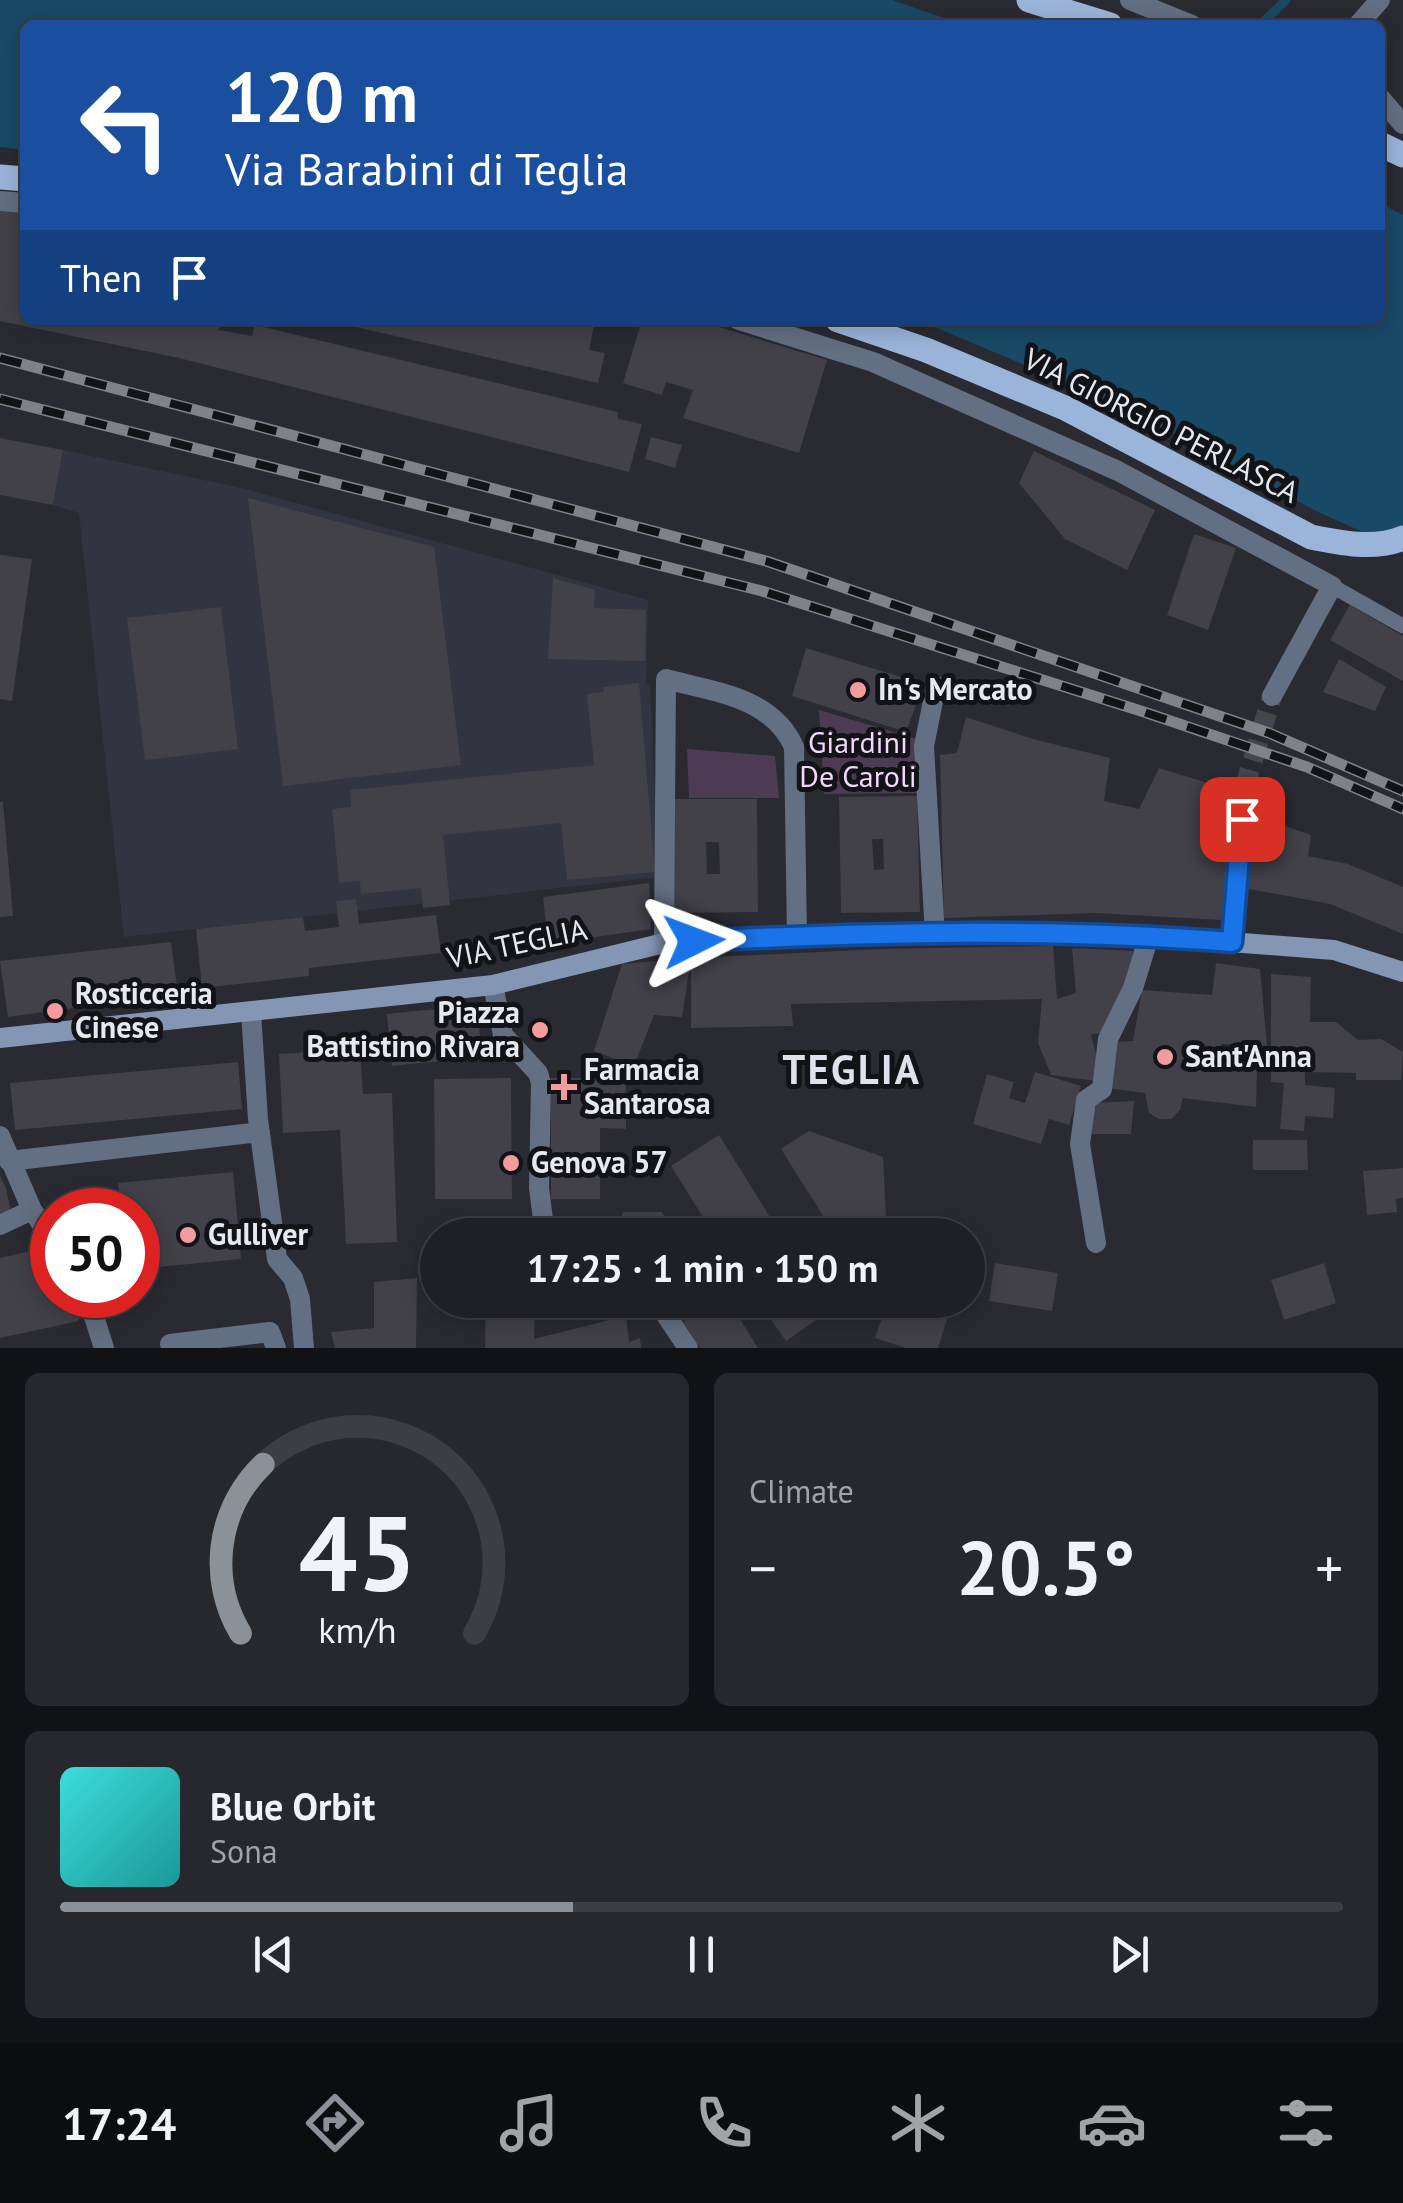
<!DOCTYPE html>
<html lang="en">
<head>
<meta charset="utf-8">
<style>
  :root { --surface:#1f2026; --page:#27282e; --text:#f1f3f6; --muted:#a1a3a7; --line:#3c3e43; --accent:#8c9099 }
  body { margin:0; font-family:"PT Sans",sans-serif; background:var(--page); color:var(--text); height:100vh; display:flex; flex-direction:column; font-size:38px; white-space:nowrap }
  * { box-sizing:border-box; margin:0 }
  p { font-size:32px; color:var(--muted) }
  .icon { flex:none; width:55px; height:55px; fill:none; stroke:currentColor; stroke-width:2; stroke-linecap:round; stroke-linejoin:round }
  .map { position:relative; height:1348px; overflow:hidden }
  .sheet { display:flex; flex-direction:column; gap:25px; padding:25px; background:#111215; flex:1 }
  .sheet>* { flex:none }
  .top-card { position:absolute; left:20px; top:20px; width:1365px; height:305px; border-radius:15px; box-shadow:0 5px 25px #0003,0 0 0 2px var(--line); background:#1a4fa0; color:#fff; overflow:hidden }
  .speed { position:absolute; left:30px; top:1188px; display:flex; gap:20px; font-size:50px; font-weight:700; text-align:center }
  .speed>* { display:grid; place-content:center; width:130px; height:130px; border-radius:50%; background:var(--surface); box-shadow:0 5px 25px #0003,0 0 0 2px var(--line); line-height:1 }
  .speed .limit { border:15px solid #d22; background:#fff; color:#111 }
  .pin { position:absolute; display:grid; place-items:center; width:85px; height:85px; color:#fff; margin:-42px; border-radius:20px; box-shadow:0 5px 15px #0006 }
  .me { position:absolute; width:110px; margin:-55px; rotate:87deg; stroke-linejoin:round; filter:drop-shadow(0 0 8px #0008) }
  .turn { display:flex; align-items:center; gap:35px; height:210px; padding:0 40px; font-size:45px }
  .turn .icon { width:130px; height:130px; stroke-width:2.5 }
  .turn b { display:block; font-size:70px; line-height:85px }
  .then { display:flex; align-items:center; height:95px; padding:0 40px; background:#0003; gap:20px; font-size:38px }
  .big { font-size:75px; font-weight:800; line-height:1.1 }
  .sheet .tile { flex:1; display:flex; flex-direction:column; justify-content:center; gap:15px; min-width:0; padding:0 35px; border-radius:15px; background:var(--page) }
  .sheet .dial { align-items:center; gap:0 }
  .dial svg { height:260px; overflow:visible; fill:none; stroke:var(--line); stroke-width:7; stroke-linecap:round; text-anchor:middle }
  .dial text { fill:var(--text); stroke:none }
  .song { display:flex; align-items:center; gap:30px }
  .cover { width:120px; height:120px; border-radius:15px; background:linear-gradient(135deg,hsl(180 70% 55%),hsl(180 70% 35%)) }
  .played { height:10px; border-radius:5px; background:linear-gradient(90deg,var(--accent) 40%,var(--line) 40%) }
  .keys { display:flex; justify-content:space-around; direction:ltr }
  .heat { display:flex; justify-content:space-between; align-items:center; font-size:55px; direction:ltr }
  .sheet .tiles { flex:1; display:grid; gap:25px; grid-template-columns:1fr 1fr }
  .tile:last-child { grid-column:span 2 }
  .trip { position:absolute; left:420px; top:1218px; width:565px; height:100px; border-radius:50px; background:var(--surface); box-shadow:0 5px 25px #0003,0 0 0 2px var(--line); font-weight:800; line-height:100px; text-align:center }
  .tab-bar { display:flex; height:160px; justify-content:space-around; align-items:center; background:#0c0d0f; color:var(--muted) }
  .tab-bar .icon { width:70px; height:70px }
  .tab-bar .selected { color:var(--accent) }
  .tab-bar b { font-size:45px; color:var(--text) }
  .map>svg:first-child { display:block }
  .built { fill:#323442 }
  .green { fill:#4c3b52 }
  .water { fill:#184966 }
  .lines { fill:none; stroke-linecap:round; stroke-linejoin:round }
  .stream { stroke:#184966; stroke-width:9 }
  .building { fill:#424048; fill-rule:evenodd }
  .street-tunnel { stroke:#46474e; stroke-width:20; stroke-dasharray:20 10; stroke-linecap:butt }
  .lane { stroke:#636f82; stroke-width:15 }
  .street { stroke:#636f82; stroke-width:20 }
  .secondary { stroke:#8396b3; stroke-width:20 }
  .primary { stroke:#9bb4d9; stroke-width:25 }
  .rail-casing { stroke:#818288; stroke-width:11 }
  .rail { stroke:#121317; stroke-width:8; stroke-dasharray:22; stroke-linecap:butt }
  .route-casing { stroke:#114b97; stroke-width:25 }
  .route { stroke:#1a73e8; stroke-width:18 }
  .poi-dot { fill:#f49b9f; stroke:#121317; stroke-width:4 }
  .labels { text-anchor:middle; stroke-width:10; stroke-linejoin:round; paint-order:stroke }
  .street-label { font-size:30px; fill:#e8e9ee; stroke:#121317 }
  .poi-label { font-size:30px; font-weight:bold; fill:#e8e9ee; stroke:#121317; text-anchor:start }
  .park-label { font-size:30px; fill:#f4d7fe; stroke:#121317 }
  .district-label { font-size:40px; font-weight:bold; letter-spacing:2.5px; fill:#dfe1ec; stroke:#121317 }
</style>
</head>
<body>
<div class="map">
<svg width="1403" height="1348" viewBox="0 0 1403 1348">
  <rect width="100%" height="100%" fill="#292a32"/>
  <!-- built -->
  <path class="built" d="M63,450L246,489L648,600L646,684L650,685L658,877L124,937L79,513L53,505Z"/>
  <!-- green -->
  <path class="green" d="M819,710L917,739V793L824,794Z
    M687,749L775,756L779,798H689Z"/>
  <!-- water -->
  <path class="water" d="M0,0H892L965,25H25V150L0,147Z
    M1380,203L1403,215V550L1316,511L1124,407L918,320H1380Z"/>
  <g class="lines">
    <!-- stream -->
    <path class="stream" d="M1260,25L1286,0"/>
  </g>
  <!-- building -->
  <path class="building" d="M0,210L25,213V320H221L219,330L252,336L255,325L618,412V419L642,424L629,472L179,358L0,321Z
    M326,320H595L589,350L605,353L598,383Z
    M642,320H696L827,360L799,453L683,418L693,390L666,382L662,395L623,383Z
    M651,437L682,445L675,468L645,459Z
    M0,438L63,450L53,505L0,495Z
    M1034,451L1155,510L1127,570L1065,539L1019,483Z
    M248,498L434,547L461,765L283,786Z
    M1194,534L1236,548L1208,630L1167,615Z
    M0,555L32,559L12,701L0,699Z
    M553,578L595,590L594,608L646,610L645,661L548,659Z
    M1350,605L1403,636V681L1330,640Z
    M221,607L238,749L145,760L127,618Z
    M806,648L924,684L906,732L792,696Z
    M1339,659L1386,687L1375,711L1323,692Z
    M639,683L655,872L567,880L561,823L443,835L450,905L423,908L421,888L361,894L360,881L339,883L332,809L351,807L350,790L594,765L587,694L604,692L603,687Z
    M966,717L1033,739L1110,758L1104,801L1139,809L1159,768L1237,792L1230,873L1221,920L1096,913L944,918L940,755L957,753Z
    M917,796L920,912L841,913L839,797ZM872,839H883L884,869L874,870Z
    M673,799H757L758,912L674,913ZM706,842H719L720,874H707Z
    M0,802H3L13,916L0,917Z
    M1253,815L1311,835L1308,856L1348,864L1403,887V934L1330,904L1244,888Z
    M649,883L651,929L548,944L543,897Z
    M356,899L359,924L436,915L441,953L309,968V976L202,988L196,929L303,917L305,931L339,927L336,901Z
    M171,942L178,994L8,1017L0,961Z
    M1053,946L1057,999L1076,993L1072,948L1133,951L1128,993L1109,1031L1091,1035L1097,1057L1096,1081L1051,1075L1038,1043L1042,999L791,1004L793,1026L691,1028V958L882,949Z
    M691,958L682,1017L654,1015L634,1066L594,1051L622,964Z
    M1216,963L1260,969L1267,1046L1222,1044L1218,1069L1257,1070L1256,1107L1183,1098L1180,1110L1171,1119H1159L1149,1113L1145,1093L1107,1088L1112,1042L1133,1041L1142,990L1212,995Z
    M1271,974L1311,977L1310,1022H1336L1358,1040L1381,1039L1403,1052L1401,1080H1356V1073L1305,1072V1085L1335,1088L1333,1118L1305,1116L1304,1131L1280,1129L1284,1083L1271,1082Z
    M477,1005L482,1057L392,1066L387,1014Z
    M360,1049L363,1094L392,1093L397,1242L346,1244L340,1130L283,1133L279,1054Z
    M238,1062L242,1109L15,1130L10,1083Z
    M1035,1072L1081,1086L1069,1125L1049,1119L1041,1144L973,1124L987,1074L1014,1082L1009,1098L1025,1103Z
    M511,1078L512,1199H435L434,1079Z
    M551,1078H626V1129L600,1128V1199H551Z
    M1134,1101L1131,1134H1085L1091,1103Z
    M809,1131L883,1157L887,1235H835L781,1149Z
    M719,1135L773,1222L752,1235H714L671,1166Z
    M1253,1140H1307L1308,1170H1253Z
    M1403,1168V1198L1396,1199L1397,1212L1367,1215L1363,1171Z
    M233,1172L241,1259L138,1269V1210H121L118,1183Z
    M0,1176L6,1188L11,1213L0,1216Z
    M623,1212H662L675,1235H614Z
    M39,1249L44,1271L52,1269V1295H73L79,1321L0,1338V1258Z
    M995,1263L1058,1273L1052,1311L989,1301Z
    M1324,1263L1336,1303L1284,1320L1271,1280Z
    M417,1278L416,1348H335L331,1332L374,1328V1282Z
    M486,1300H535L534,1339L626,1316L629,1342L640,1338L641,1348H485Z
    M718,1300H728L758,1348H700L683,1322Z
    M757,1300H817L826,1313L786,1341Z
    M888,1300H953L938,1348H906L875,1338Z"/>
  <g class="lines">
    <!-- street-tunnel -->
    <path class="street-tunnel" d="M1244,789L1272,696"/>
    <!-- lane -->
    <path class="lane" d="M1332,586L1403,626"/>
    <!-- street -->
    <path class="street" d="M1130,0L1192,25
      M1358,25L1380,0
      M1380,98L1403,124
      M0,201L25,203
      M739,320L873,362L1118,471L1332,586L1272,696
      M935,935L924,746L936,686
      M1232,942L1244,789
      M664,943L666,679C714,692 772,697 794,747L797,936
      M493,985L503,1035L538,1073L541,1083L539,1188L545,1235
      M251,1012L258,1119L277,1259L293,1278L300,1299L304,1348
      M0,1136L32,1210L52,1239
      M9,1161L260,1132
      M0,1225L32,1210
      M1096,1243L1080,1144L1086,1100L1102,1089L1108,1039L1133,988L1149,936
      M87,1295L104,1348
      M656,1300L688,1348
      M170,1344L270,1332L276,1348"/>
    <!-- secondary -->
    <path class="secondary" d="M0,1038L493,985L664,943L797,936L1113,933L1334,950L1403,972"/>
    <!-- primary -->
    <path class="primary" d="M1029,0L1110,25
      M1380,144L1403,155
      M0,177L25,179
      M838,320L926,350L1065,408L1311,537C1340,543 1375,550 1403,538"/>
    <!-- rail casing -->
    <g class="rail-casing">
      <path id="rail" d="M0,358L766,561L1269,733L1403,791
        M0,399L762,591L1141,711L1307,767L1403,809"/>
    </g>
    <!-- rail -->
    <use href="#rail" class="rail"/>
  </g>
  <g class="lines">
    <!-- route casing -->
    <g class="route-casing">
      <path id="route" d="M694,941C873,932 1054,928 1232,942L1242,819"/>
    </g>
    <!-- route -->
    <use href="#route" class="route"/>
  </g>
  <!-- markers -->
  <g class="poi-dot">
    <circle cx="858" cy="690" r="10"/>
    <circle cx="55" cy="1011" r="10"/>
    <circle cx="540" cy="1030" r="10"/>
    <circle cx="1165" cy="1057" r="10"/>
    <path d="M559 1072h10v10h10v10h-10v10h-10v-10h-10v-10h10z"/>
    <circle cx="511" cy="1163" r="10"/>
    <circle cx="188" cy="1235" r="10"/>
  </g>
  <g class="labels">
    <!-- street labels -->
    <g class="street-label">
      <text transform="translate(1161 426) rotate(27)" y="10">VIA GIORGIO PERLASCA</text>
      <text transform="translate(517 944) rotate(-12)" y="10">VIA TEGLIA</text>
    </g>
    <!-- poi labels -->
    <g class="poi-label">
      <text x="878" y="700">In's Mercato</text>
      <text x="75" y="1004">Rosticceria<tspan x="75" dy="34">Cinese</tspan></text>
      <text x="520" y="1023" text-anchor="end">Piazza<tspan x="520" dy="34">Battistino Rivara</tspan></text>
      <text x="1185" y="1067">Sant'Anna</text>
      <text x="584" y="1080">Farmacia<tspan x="584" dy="34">Santarosa</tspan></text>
      <text x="531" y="1173">Genova 57</text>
      <text x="208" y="1245">Gulliver</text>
    </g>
    <!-- park labels -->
    <g class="park-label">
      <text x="858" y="753">Giardini<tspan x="858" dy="34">De Caroli</tspan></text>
    </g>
    <!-- district labels -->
    <g class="district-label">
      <text x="852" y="1084">TEGLIA</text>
    </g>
  </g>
</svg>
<div class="speed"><div class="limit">50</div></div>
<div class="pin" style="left:1242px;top:819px;background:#d93025"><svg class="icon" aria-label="arrive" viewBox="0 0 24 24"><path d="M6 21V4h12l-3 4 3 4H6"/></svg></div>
<svg class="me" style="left:694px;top:941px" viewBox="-20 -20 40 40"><path d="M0-17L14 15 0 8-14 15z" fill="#1a73e8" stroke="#fff" stroke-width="4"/></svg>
<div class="trip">17:25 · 1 min · 150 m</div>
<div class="top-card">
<div class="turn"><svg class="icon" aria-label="left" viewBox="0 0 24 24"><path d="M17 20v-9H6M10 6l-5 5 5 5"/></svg><div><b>120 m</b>Via Barabini di Teglia</div></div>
<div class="then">Then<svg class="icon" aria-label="arrive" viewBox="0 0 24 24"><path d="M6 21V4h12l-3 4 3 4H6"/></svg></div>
</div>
</div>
<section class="sheet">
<div class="tiles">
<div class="tile dial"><svg viewBox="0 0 100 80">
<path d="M14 69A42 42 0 1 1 86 69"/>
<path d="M14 69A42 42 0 0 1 21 17" stroke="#8c9099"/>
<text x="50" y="56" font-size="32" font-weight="700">45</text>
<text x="50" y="72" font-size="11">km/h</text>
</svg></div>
<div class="tile"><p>Climate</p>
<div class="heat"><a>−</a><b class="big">20.5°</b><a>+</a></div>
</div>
<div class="tile">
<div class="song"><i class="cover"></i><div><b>Blue Orbit</b><p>Sona</p></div></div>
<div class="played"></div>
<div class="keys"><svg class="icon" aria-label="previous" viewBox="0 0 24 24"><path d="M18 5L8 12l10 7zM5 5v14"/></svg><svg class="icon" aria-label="pause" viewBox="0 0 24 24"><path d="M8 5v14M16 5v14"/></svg><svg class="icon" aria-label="next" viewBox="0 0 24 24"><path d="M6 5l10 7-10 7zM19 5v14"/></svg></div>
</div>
</div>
</section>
<nav class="tab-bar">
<b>17:24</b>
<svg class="icon selected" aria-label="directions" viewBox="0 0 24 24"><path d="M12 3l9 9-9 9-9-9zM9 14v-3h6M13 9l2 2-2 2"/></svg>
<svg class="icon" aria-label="music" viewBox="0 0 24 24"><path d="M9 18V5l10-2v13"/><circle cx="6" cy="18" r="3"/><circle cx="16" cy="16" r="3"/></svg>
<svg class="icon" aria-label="phone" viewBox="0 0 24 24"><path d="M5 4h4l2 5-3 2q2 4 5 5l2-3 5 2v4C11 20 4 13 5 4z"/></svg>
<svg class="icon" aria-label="climate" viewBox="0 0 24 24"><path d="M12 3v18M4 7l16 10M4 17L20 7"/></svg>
<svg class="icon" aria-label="car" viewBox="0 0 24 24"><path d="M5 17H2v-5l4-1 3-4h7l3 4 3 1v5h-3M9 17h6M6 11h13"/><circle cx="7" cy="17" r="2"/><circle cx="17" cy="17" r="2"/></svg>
<svg class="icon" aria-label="filters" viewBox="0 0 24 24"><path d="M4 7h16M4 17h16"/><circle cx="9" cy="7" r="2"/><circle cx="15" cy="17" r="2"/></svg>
</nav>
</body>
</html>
